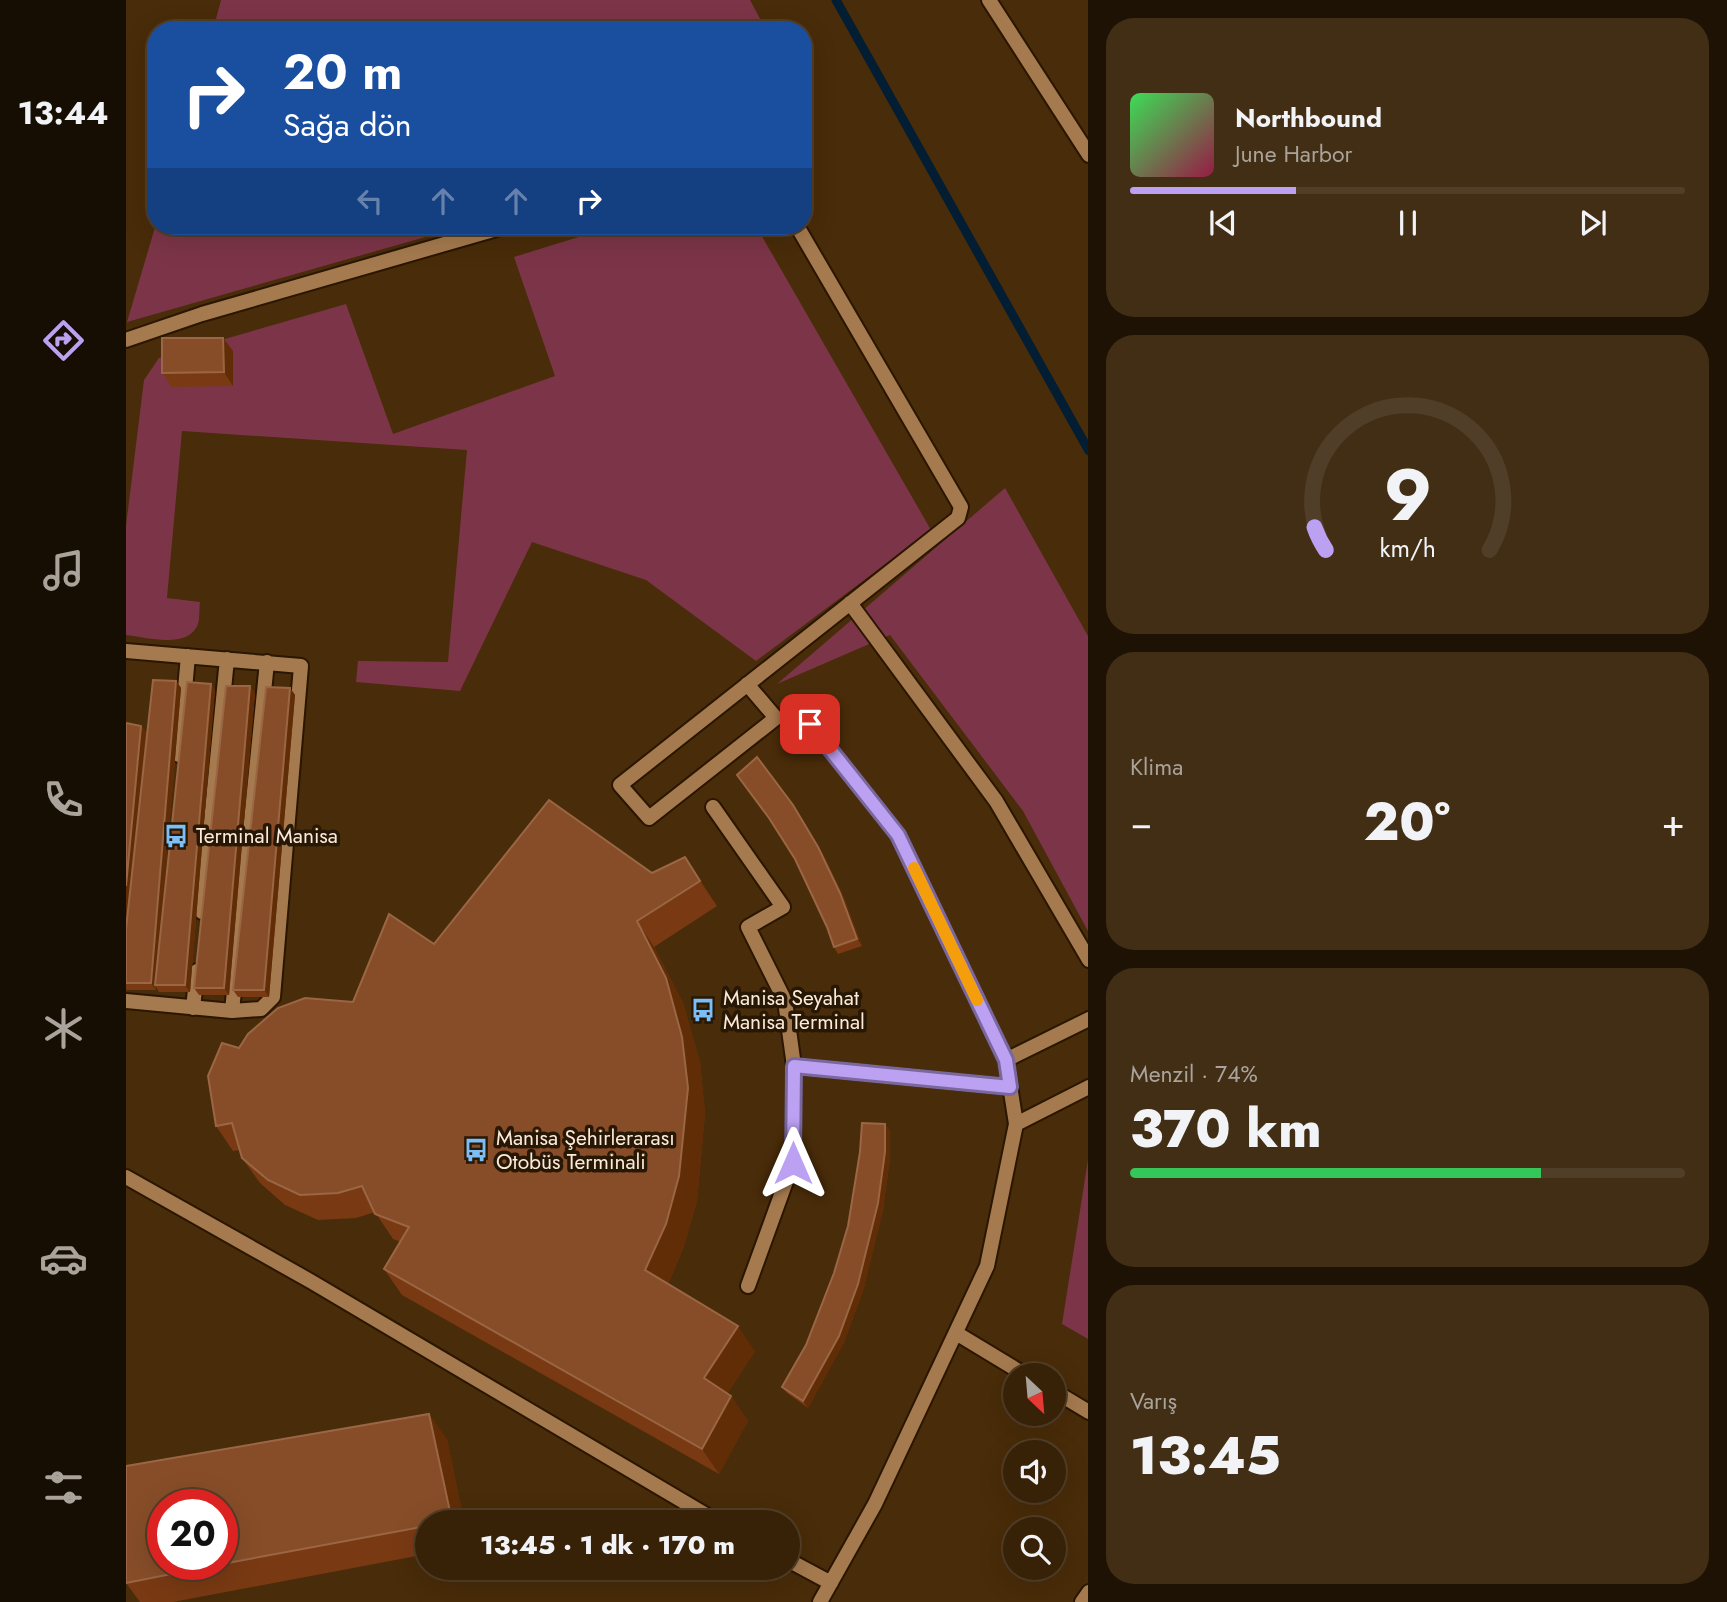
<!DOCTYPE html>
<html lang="tr">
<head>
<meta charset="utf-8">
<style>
  :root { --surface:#372107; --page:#422e15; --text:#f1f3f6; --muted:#aaa39b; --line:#513e28; --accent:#bca0f2 }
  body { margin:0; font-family:Jost,sans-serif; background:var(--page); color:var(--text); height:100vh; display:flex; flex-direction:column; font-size:26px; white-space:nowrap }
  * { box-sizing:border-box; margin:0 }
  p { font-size:23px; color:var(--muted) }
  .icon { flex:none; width:38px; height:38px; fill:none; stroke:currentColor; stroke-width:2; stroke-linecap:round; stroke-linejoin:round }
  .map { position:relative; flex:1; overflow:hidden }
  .details { display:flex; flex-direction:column; gap:18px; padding:18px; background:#1e1204; width:639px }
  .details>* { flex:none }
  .guide { position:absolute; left:21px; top:21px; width:665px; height:214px; border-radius:28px; box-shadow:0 7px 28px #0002,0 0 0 2px var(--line); background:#1a4fa0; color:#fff; overflow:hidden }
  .needle { width:46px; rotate:154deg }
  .tools { position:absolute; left:877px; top:1363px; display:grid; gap:14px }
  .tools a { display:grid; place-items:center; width:63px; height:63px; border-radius:50%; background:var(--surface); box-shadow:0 7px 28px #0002,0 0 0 2px var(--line); font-size:35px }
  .speed { position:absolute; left:21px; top:1489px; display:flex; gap:14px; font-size:35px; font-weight:700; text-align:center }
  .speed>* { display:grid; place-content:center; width:91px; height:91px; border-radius:50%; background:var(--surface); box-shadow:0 7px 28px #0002,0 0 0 2px var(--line); line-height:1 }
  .speed .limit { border:10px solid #d22; background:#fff; color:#111 }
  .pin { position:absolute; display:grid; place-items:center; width:60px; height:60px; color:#fff; margin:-30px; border-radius:14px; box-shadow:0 4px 10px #0006 }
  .me { position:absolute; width:77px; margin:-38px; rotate:0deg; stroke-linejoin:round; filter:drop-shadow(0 0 5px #0008) }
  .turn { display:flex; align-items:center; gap:24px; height:147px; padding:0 21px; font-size:32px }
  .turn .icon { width:91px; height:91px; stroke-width:2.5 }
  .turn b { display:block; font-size:49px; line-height:60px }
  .lanes { display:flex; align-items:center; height:66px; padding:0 21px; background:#0003; justify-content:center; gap:35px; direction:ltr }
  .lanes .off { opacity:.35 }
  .big { font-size:52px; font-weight:800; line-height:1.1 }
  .details .tile { flex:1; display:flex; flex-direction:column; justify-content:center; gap:10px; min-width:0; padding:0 24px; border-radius:28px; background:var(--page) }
  .details .dial { align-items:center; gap:0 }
  .dial svg { height:182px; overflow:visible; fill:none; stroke:var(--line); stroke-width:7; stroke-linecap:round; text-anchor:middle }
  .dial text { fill:var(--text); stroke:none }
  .song { display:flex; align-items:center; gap:21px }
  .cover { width:84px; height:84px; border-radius:10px; background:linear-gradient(135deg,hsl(130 70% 55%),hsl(340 70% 35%)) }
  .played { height:7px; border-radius:4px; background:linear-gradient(90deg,var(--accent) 30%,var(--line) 30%) }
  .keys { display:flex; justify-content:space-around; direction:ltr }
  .heat { display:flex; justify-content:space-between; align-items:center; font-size:38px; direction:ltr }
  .charge { height:10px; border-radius:5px; background:linear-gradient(90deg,#34c759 74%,var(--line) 0) }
  .trip { position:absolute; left:289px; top:1510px; width:385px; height:70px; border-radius:35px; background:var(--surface); box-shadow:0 7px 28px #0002,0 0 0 2px var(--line); font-weight:800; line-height:70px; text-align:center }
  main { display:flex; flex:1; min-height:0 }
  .dock { display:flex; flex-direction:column; width:126px; justify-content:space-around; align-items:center; background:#160d03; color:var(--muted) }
  .dock .icon { width:49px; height:49px }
  .dock .active { color:var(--accent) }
  .dock b { font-size:32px; color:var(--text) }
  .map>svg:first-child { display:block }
  .green { fill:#7c3548 }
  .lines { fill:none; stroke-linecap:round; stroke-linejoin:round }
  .stream { stroke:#031e33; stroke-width:9 }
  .lane-casing { stroke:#2a1601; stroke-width:18 }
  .lane { stroke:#a57a4f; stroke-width:14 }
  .wall { fill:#793a13 }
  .shaded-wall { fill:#602d06 }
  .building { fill:#874d28; stroke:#9a6644; stroke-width:2 }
  .route-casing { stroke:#7a689d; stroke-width:18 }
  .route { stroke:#bca0f2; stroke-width:12 }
  .slow { stroke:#f59e0b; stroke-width:12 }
  .labels { text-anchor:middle; stroke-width:7; stroke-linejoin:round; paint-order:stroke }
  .poi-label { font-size:21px; fill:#fdead8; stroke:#271705; text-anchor:start }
</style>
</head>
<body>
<main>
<nav class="dock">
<b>13:44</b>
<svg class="icon active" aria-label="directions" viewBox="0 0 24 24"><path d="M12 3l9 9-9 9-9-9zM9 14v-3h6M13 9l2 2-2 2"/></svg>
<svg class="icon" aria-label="music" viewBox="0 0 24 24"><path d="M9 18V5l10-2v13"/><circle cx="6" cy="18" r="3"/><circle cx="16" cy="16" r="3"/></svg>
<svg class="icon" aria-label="phone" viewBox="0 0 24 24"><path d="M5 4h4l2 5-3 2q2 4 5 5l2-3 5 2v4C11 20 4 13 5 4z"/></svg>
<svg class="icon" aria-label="climate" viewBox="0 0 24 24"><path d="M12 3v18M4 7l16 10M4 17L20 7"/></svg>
<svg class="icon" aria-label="car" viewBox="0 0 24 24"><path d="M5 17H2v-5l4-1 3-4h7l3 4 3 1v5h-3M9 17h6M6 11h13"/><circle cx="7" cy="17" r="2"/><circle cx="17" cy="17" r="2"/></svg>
<svg class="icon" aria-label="filters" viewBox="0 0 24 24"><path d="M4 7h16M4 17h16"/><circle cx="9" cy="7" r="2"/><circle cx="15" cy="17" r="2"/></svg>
</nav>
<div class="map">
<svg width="963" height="1602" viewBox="0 0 963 1602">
  <rect width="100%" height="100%" fill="#492c09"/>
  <!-- green -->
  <path class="green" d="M95,0H624L640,30H87Z
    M30,224V226H338L1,322Z
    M488,226H630L805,530L630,661L520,580L406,542L334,691L230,682L232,661L322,662L341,450L56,431L41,598L74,602C73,609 74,618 72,624C62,650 20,637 0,635V526L18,380L33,358L220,304L267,434L429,376L388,257Z
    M879,488L962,636V931L897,811L764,635L651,684Z
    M962,1160L963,1339H962L936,1324Z"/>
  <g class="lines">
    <!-- stream -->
    <path class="stream" d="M710,0L963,451"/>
    <!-- lane casing -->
    <g class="lane-casing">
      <path id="lane" d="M863,0L963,155
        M0,340L76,314L381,226
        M724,603L870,801L963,960
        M0,651L175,666L147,997L135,1009L106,1011L0,1001
        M621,684L650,718L523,818L494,785L832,518L835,507L671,226
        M684,724L772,835L880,1060L890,1124L861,1266L749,1504L694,1602
        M53,755L62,656
        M587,807L657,907L622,927L659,1001L668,1066L667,1162L622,1286
        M76,912L101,659
        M67,1008L71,971
        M106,1011L141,662
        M880,1060L963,1019
        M668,1066L884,1087
        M890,1124L963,1087
        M0,1177L186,1282L592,1522
        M830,1333L901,1376
        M928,1391L963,1412
        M662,1560L705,1583
        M956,1602L963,1592"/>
    </g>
    <!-- lane -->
    <use href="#lane" class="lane"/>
  </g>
  <!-- wall -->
  <path class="wall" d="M97,338L107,351V386L46,387L36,373Z
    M50,681L55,688L35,924L85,684L89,690L64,992H33L30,987V990H0V723L15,726L20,732L13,809Z
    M124,686L129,693L103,995H73L68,988Z
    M164,688L169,695L143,997H112L107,990Z
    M671,812L697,854L719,900L736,946L712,954L708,947Z
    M559,857L591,906L528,947L557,1003L574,1062L579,1113L571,1201L557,1249L542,1284L629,1351L601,1394L605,1396L622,1421L593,1474L276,1295L258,1269L275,1242L267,1239L249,1212L230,1218L192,1220L159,1205L134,1183L116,1158L114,1150L107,1151L90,1126L113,1048L227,1002L308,944L526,873Z
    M759,1124L764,1131V1158L757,1210L737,1291L718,1342L682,1408L661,1393L656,1387L680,1345L708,1273Z
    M321,1439L338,1522H301V1554L47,1602H14L0,1583Z"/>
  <!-- shaded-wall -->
  <path class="shaded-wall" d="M97,338L107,351V386L98,372Z
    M50,681L55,688L30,985H29L30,990L25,983Z
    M85,684L89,690L64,992L59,985Z
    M124,686L129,693L103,995L98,988Z
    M164,688L169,695L143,997L138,990Z
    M15,726L20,732L0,942V886Z
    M667,805L697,854L719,900L736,946L731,939Z
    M559,857L576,882L591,906L574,881Z
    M511,921L528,947L557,1003L574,1062L579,1113L571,1201L557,1249L537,1295L519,1270Z
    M759,1124L764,1131V1158L757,1210L737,1291L718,1342L682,1408L677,1401Z
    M612,1326L629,1351L595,1403L578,1378Z
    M605,1396L622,1421L593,1474L576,1449Z
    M303,1414L321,1439L338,1522H327L326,1521Z"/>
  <!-- building -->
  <path class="building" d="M36,338H97L98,372L36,373Z
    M27,680L50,681L25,983H0V929Z
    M61,682L85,684L59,985H29Z
    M100,686H124L98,988H68Z
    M140,687L164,688L138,990H107Z
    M0,723L15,726L0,886Z
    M631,757L667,805L692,847L714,893L731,939L708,947L701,927L669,859L643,818L611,775Z
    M423,800L526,873L559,857L574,881L511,921L540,978L556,1037L562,1088L553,1176L540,1224L519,1270L612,1326L578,1378L605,1396L576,1449L258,1269L283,1227L249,1214L236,1186L212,1193L174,1195L142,1180L116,1158L106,1123L90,1126L82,1076L96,1043L113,1048L122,1034L152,1008L179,998L227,1002L263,914L308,944Z
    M736,1123L759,1124V1152L752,1203L732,1284L713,1336L677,1401L656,1387L680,1345L708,1273L722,1226L734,1152Z
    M303,1414L326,1521L319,1522H301V1526L96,1564V1505H37V1564H96L0,1583V1466Z"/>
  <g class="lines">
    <!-- route casing -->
    <g class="route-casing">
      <path id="route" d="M667,1163L668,1066L884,1087L880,1060L772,835L684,724"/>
    </g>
    <!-- route -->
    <use href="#route" class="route"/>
    <!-- slow -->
    <path class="slow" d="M788,868L851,1000"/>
  </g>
  <!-- icons -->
  <defs>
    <g id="bus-bare" transform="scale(1.89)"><path d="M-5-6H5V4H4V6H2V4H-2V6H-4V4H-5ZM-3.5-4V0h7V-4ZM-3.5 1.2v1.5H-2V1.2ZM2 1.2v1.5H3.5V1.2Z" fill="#7bbef8" stroke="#271705" stroke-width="2.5" paint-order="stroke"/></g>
  </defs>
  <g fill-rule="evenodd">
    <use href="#bus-bare" x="50" y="836"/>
    <use href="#bus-bare" x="577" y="1010"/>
    <use href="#bus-bare" x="350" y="1150"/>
  </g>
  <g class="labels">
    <!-- poi labels -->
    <g class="poi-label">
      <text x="70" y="843">Terminal Manisa</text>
      <text x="597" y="1005">Manisa Seyahat<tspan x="597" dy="24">Manisa Terminal</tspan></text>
      <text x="370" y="1145">Manisa Şehirlerarası<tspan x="370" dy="24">Otobüs Terminali</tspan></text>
    </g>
  </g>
</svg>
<div class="tools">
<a><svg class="needle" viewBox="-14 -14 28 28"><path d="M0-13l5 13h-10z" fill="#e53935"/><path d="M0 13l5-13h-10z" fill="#aaa39b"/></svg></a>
<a><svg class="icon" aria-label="sound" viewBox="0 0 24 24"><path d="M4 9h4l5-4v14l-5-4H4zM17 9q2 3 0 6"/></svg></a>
<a><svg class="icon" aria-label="search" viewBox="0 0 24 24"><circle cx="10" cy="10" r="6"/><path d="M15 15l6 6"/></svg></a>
</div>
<div class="speed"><div class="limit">20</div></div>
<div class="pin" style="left:684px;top:724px;background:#d93025"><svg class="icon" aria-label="arrive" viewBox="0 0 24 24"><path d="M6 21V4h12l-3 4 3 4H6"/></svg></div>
<svg class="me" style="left:667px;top:1163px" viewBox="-20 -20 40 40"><path d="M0-17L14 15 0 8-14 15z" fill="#bca0f2" stroke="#fff" stroke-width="4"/></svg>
<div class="trip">13:45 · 1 dk · 170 m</div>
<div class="guide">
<div class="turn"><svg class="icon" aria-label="right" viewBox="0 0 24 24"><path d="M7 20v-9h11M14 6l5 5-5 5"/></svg><div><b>20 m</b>Sağa dön</div></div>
<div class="lanes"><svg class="icon off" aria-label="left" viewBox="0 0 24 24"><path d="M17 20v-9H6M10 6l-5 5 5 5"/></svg><svg class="icon off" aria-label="ahead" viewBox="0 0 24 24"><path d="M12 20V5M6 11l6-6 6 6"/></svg><svg class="icon off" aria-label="ahead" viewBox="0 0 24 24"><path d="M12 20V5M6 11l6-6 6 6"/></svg><svg class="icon" aria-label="right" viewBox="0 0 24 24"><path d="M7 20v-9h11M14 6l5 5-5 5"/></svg></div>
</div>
</div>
<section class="details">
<div class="tile">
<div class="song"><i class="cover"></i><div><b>Northbound</b><p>June Harbor</p></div></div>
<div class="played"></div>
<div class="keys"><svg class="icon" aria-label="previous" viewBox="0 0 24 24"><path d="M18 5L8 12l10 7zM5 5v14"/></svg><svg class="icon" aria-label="pause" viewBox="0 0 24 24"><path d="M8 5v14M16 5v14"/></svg><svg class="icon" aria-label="next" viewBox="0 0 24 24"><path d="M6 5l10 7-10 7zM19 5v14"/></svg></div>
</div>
<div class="tile dial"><svg viewBox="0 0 100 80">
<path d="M14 69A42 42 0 1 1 86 69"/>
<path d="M14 69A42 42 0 0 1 9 59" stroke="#bca0f2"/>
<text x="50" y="56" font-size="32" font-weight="700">9</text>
<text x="50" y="72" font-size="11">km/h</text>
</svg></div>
<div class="tile"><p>Klima</p>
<div class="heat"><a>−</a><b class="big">20°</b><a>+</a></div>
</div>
<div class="tile"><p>Menzil · 74%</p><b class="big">370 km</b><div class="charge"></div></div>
<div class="tile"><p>Varış</p><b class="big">13:45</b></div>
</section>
</main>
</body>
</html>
